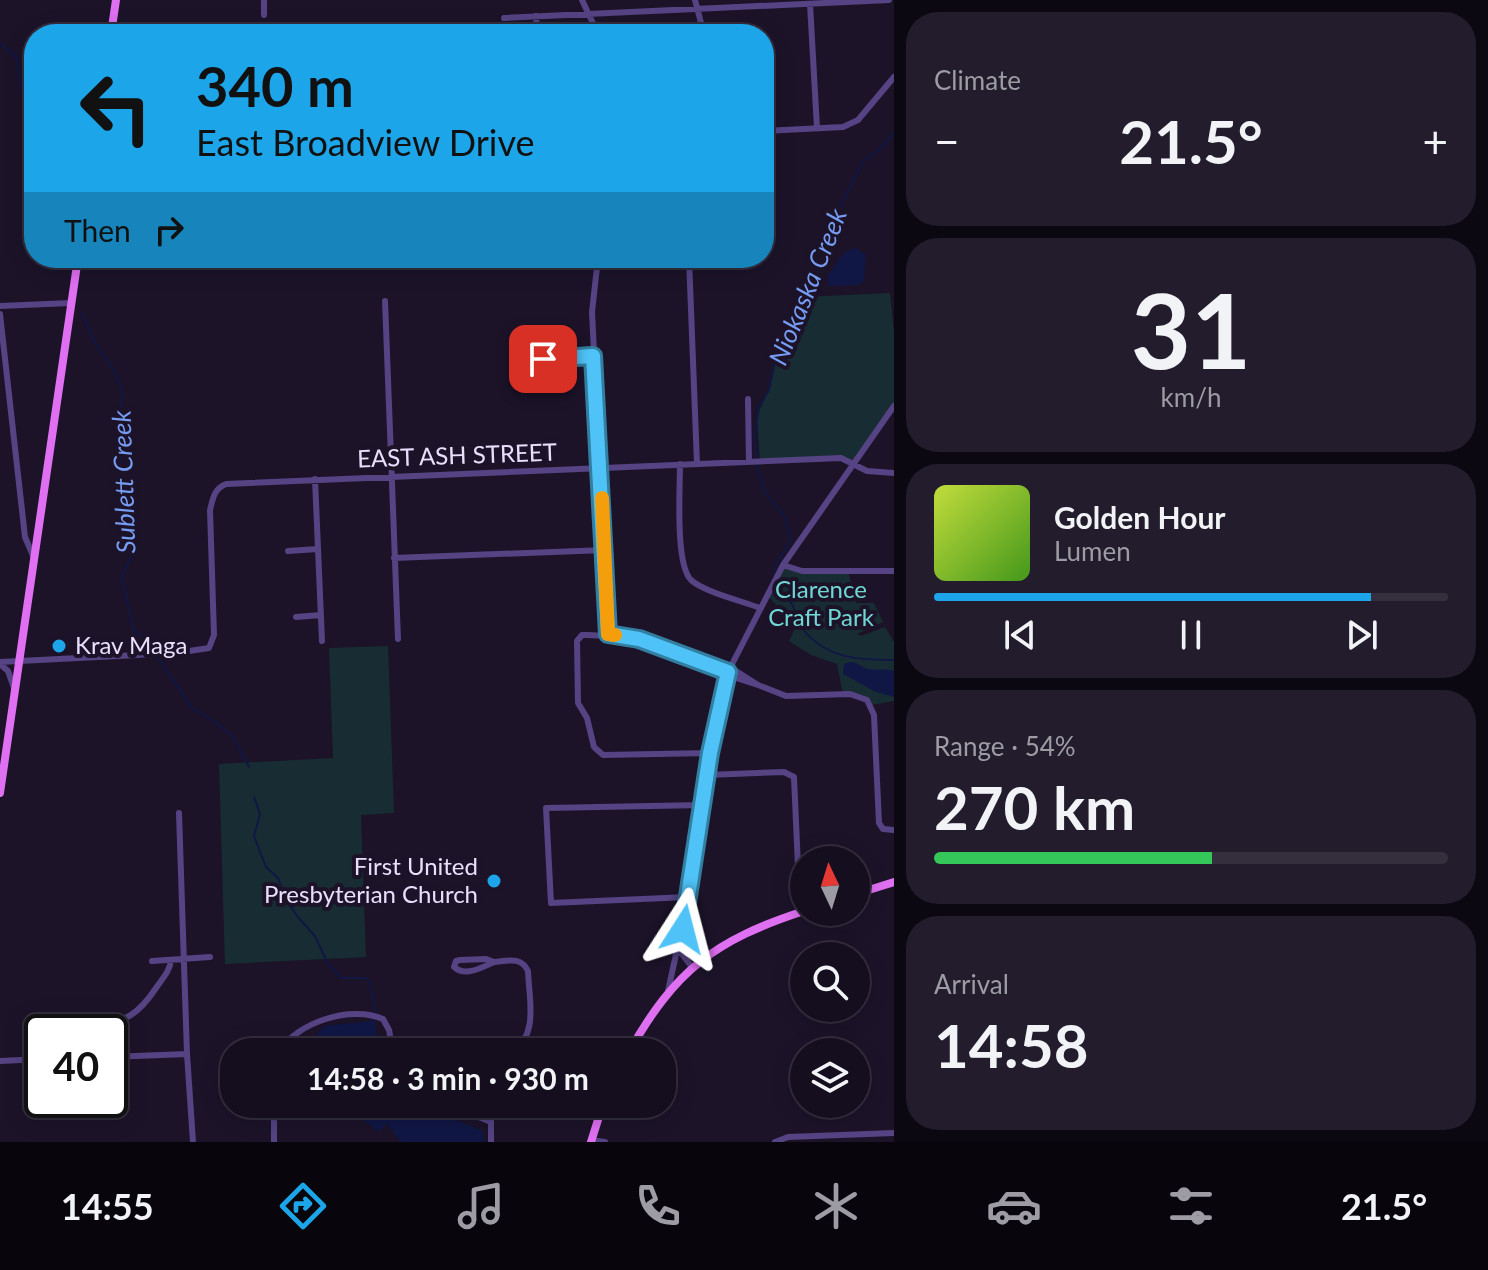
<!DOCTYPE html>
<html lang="en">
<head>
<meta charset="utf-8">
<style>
  :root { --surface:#150e1f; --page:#221c2c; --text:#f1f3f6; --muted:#9d9ca4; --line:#342e3d; --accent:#1da5ea }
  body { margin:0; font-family:Lato,sans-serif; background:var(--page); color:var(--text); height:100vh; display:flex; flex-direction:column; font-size:30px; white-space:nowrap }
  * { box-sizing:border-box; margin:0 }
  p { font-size:26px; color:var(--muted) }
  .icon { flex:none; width:44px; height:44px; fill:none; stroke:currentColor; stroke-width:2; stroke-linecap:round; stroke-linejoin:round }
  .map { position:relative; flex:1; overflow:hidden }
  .details { display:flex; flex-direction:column; gap:12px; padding:12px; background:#0c0811; width:594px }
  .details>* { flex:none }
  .guide { position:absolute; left:24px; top:24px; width:750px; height:244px; border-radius:32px; box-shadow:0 4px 20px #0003,0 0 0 2px var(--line); background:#1da5ea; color:#111; overflow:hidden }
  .needle { width:52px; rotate:356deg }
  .fabs { position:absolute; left:790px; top:846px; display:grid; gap:16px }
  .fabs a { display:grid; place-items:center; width:80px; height:80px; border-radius:50%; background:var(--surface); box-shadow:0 4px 20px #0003,0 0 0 2px var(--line); font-size:40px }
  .speed { position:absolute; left:24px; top:1014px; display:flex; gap:16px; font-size:40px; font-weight:700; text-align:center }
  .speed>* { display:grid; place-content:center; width:104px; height:104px; border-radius:50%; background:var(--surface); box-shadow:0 4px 20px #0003,0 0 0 2px var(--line); line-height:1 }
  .speed .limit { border:4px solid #111; border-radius:12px; background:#fff; color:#111 }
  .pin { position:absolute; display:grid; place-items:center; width:68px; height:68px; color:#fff; margin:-34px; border-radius:16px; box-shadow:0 4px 12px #0006 }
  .me { position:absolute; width:88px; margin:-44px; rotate:9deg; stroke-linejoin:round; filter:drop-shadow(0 0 6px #0008) }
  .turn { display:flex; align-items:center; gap:28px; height:168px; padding:0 40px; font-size:36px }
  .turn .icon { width:104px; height:104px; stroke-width:2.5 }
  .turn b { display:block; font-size:56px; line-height:68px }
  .then { display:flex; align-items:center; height:76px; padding:0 40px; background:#0003; gap:16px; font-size:30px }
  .big { font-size:60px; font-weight:700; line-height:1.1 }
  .details .widget { flex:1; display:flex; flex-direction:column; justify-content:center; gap:12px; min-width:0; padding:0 28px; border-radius:32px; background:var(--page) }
  .details .dial { align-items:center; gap:0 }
  .dial b { font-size:104px; line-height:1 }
  .song { display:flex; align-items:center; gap:24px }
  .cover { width:96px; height:96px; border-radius:12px; background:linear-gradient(135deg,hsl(70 70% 55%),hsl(100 70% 35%)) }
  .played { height:8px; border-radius:4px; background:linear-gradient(90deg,var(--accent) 85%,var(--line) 85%) }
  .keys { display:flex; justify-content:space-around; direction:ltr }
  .heat { display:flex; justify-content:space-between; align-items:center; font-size:44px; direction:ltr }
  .charge { height:12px; border-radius:6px; background:linear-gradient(90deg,#34c759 54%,var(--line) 0) }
  .trip { position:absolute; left:220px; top:1038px; width:456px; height:80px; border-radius:32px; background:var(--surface); box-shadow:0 4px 20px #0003,0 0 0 2px var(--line); font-weight:700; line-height:80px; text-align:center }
  .menu { display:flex; height:128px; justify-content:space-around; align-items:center; background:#08060c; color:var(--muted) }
  .menu .icon { width:56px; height:56px }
  .menu .selected { color:var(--accent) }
  .menu b { font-size:36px; color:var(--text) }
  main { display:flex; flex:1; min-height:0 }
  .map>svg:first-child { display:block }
  .green { fill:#172d33 }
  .water { fill:#101745 }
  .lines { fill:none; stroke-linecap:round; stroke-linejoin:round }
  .stream { stroke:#101745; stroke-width:2 }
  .minor { stroke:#554384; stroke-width:6 }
  .major { stroke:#e070f2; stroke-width:8 }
  .route-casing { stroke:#337fa1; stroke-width:20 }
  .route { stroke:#4fc3f7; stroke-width:14 }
  .slow { stroke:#f59e0b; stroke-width:14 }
  .poi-dot { fill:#1da5ea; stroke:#1c1329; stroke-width:3 }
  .labels { text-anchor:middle; stroke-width:8; stroke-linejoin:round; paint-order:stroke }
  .street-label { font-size:24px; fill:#e9dffc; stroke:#1c1329 }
  .park-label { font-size:24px; fill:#70d7d5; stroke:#1c1329 }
  .poi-label { font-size:24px; fill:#e9dffc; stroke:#1c1329; text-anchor:start }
  .water-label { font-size:26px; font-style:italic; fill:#769cf2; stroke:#1c1329 }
</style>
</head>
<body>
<main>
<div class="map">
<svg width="894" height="1142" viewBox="0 0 894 1142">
  <rect width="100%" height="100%" fill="#1c1329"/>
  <!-- green -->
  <path class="green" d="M890,293L894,332V406L853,462L841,458L760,462L757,415L769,390L775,362L804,297Z
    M783,565L796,571H848L856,603H874L883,622L857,634L861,636L885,627L894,642V701L871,705L867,700L843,694L837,664L811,655L789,641L796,626L767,595Z
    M388,646L394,813L361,815L366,957L225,964L219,764L333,758L329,648Z"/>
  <!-- water -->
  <path class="water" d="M856,248L866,255L864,280L859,285L829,286L827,276C838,265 838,252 856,248Z
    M850,662C859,662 861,667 868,669C876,671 885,668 894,671V697L876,692L843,674L844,664Z
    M375,1021L378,1052H321L316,1046V1035L324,1026Z
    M338,1104H417L483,1131L484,1142H401L387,1124L379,1132L363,1120L341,1110Z"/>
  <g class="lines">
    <!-- stream -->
    <path class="stream" d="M0,43L16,57L24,101L34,134
      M82,313L95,343L116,374L122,390L120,423L122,519L131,556L122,576L133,628L154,650
      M756,458L755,433L759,407L769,390L775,362L809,282L819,271L825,255L824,238L863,161L878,151L894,133
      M757,466L765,492L785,517L791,540L774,568V574
      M778,592C782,596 789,599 792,604C796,612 797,621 802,628C826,659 859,660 894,660
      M159,659L192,708L217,723L233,737L249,767
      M254,797L260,814L254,836L266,867L278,878L287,901L297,916L315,936L327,962L341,978H365L370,982L375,1009L372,1021"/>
    <!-- minor -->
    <path class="minor" d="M264,0V15
      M582,0L598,34
      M695,0L704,34
      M810,4L817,128
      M536,16L537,34
      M504,18L889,0
      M764,131L843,127L858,120L894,77
      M598,258L592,312L608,634
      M689,258L697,464
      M385,301L398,639
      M0,306L71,303
      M0,314L25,537L34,558
      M518,360L593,356
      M748,399L749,462
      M680,464C680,488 675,564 691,580C704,592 742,601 760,608
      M315,479L322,641
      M288,551L318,549
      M394,558L605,550
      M783,565L802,571H894
      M296,617L321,615
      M0,662L176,653L209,648L214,635L210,510C213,498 214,489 226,484L841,458L867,471L894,473
      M0,664L8,671L14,688
      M758,685L786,696L850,694L867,700L874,715L879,823L883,829L894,830
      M710,753L603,755L594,747L587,718L578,703L577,641L582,635H587L631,637L728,672L736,671L758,685L733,677L728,672
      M707,775L784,772L794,777L800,912
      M179,813L187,1054L193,1142
      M688,897L551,903L546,808L703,805
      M486,959L494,962C481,968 465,977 454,967L456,961L460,960Z
      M152,961L210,957
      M494,962C507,961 521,956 528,971C529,999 539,1035 512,1052
      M692,967L681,953L683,929L710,753L728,672L783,565L894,406
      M668,991L680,936
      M80,1032C117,1018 130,1027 156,988C162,979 170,971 171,960
      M279,1052C297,1022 351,1005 383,1019L389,1030L393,1052
      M110,1057L187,1054
      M0,1061L42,1059
      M447,1104L491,1122V1142
      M491,1122V1104
      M591,1140L605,1142
      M274,1142V1104
      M775,1142L788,1137L894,1133"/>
    <!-- major -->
    <path class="major" d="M111,34L116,0
      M0,793L78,258
      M856,894L894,882
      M629,1052C675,970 715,940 804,911
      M591,1142L603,1104"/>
  </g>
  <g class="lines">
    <!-- route casing -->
    <g class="route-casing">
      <path id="route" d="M543,359L593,356L608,634L639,639L728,672L710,753L683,929"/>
    </g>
    <!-- route -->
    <use href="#route" class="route"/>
    <!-- slow -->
    <path class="slow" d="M602,498L608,634L615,635"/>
  </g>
  <!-- markers -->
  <g class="poi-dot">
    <circle cx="59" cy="646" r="8"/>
    <circle cx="494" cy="881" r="8"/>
  </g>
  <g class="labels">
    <!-- street labels -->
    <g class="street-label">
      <text transform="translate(457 456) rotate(-2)" y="8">EAST ASH STREET</text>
    </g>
    <!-- park labels -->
    <g class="park-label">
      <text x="821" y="598">Clarence<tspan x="821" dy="28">Craft Park</tspan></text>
    </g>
    <!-- poi labels -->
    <g class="poi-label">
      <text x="75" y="654">Krav Maga</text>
      <text x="478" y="875" text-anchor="end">First United<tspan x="478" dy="28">Presbyterian Church</tspan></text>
    </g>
    <!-- water labels -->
    <g class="water-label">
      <text transform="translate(808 287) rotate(-68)" y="9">Niokaska Creek</text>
      <text transform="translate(124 482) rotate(-92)" y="9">Sublett Creek</text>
    </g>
  </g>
</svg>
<div class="fabs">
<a><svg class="needle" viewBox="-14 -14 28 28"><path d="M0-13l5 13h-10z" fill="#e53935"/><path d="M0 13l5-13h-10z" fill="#9d9ca4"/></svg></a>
<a><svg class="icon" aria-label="search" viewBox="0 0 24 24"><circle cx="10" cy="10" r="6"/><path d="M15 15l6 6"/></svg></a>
<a><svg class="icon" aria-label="layers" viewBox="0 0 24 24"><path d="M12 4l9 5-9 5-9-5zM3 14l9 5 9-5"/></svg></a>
</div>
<div class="speed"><div class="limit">40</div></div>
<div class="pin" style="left:543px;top:359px;background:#d93025"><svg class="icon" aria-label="arrive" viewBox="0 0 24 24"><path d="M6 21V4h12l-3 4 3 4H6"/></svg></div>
<svg class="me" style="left:683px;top:929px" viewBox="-20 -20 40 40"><path d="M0-17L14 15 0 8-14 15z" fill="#4fc3f7" stroke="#fff" stroke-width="4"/></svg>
<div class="trip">14:58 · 3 min · 930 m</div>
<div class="guide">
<div class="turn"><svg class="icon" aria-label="left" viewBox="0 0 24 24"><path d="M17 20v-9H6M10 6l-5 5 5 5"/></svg><div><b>340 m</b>East Broadview Drive</div></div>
<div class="then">Then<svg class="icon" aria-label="right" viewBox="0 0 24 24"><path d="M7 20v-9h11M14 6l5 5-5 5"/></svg></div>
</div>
</div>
<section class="details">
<div class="widget"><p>Climate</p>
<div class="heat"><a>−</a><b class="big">21.5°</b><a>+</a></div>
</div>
<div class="widget dial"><b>31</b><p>km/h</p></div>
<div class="widget">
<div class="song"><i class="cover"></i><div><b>Golden Hour</b><p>Lumen</p></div></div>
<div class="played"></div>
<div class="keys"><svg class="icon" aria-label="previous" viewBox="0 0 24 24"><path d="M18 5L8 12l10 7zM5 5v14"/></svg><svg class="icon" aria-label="pause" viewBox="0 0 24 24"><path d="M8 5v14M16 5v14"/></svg><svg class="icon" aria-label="next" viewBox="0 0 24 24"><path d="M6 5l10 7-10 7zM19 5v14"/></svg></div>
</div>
<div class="widget"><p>Range · 54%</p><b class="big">270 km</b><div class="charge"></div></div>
<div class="widget"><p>Arrival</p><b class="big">14:58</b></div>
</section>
</main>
<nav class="menu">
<b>14:55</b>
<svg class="icon selected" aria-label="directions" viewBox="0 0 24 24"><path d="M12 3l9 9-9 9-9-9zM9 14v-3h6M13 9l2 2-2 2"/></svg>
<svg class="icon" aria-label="music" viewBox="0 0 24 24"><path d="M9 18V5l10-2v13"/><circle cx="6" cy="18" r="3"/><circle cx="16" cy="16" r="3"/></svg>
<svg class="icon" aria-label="phone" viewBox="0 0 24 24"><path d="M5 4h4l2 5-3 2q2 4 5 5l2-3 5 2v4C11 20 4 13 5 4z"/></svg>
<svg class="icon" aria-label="climate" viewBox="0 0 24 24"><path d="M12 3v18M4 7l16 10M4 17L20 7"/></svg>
<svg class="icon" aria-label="car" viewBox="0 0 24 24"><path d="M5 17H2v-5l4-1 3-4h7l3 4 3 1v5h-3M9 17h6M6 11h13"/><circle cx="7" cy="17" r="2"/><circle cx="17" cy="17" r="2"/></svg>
<svg class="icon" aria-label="filters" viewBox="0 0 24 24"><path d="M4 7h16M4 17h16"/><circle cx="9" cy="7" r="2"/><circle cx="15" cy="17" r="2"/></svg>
<b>21.5°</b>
</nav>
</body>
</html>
